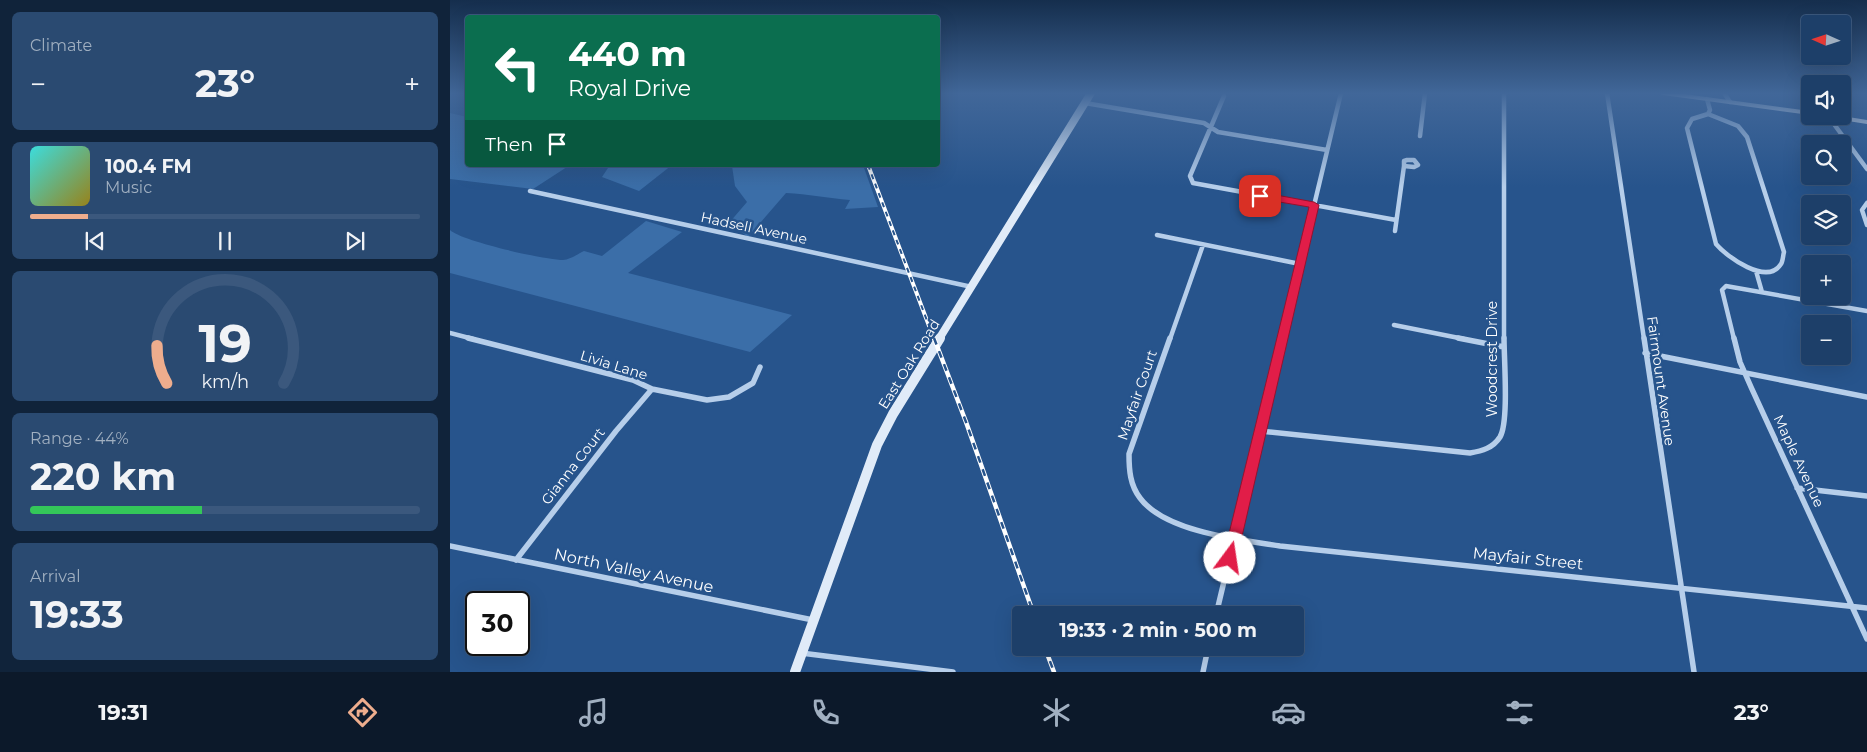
<!DOCTYPE html>
<html lang="en">
<head>
<meta charset="utf-8">
<style>
  :root { --surface:#1d3f69; --page:#2a4a71; --text:#f1f3f6; --muted:#a0afc0; --line:#3b587d; --accent:#eead8d }
  body { margin:0; font-family:Montserrat,sans-serif; background:var(--page); color:var(--text); height:100vh; display:flex; flex-direction:column; font-size:19px; white-space:nowrap }
  * { box-sizing:border-box; margin:0 }
  p { font-size:16px; color:var(--muted) }
  .icon { flex:none; width:28px; height:28px; fill:none; stroke:currentColor; stroke-width:2; stroke-linecap:round; stroke-linejoin:round }
  .map { position:relative; flex:1; overflow:hidden }
  .drawer { display:flex; flex-direction:column; gap:12px; padding:12px; background:#10233a; width:450px }
  .drawer>* { flex:none }
  .guide { position:absolute; left:15px; top:15px; width:475px; height:152px; border-radius:5px; box-shadow:0 5px 20px #0002,0 0 0 1px var(--line); background:#0b6e4f; color:#fff; overflow:hidden }
  .needle { width:32px; rotate:273deg }
  .fabs { position:absolute; left:1351px; top:15px; display:grid; gap:10px }
  .fabs a { display:grid; place-items:center; width:50px; height:50px; border-radius:5px; background:var(--surface); box-shadow:0 5px 20px #0002,0 0 0 1px var(--line); font-size:25px }
  .speed { position:absolute; left:15px; top:591px; display:flex; gap:10px; font-size:25px; font-weight:700; text-align:center }
  .speed>* { display:grid; place-content:center; width:65px; height:65px; border-radius:50%; background:var(--surface); box-shadow:0 5px 20px #0002,0 0 0 1px var(--line); line-height:1 }
  .speed .limit { border:2px solid #111; border-radius:8px; background:#fff; color:#111 }
  .pin { position:absolute; display:grid; place-items:center; width:42px; height:42px; color:#fff; margin:-21px; border-radius:10px; box-shadow:0 2px 8px #0006 }
  .me { position:absolute; width:55px; margin:-28px; rotate:14deg; stroke-linejoin:round; filter:drop-shadow(0 0 4px #0008) }
  .turn { display:flex; align-items:center; gap:18px; height:105px; padding:0 20px; font-size:22px }
  .turn .icon { width:65px; height:65px; stroke-width:2.5 }
  .turn b { display:block; font-size:35px; line-height:42px }
  .then { display:flex; align-items:center; height:48px; padding:0 20px; background:#0003; gap:10px; font-size:19px }
  .big { font-size:38px; font-weight:700; line-height:1.1 }
  .drawer .tile { flex:1; display:flex; flex-direction:column; justify-content:center; gap:8px; min-width:0; padding:0 18px; border-radius:8px; background:var(--page) }
  .drawer .dial { align-items:center; gap:0 }
  .dial svg { height:130px; overflow:visible; fill:none; stroke:var(--line); stroke-width:7; stroke-linecap:round; text-anchor:middle }
  .dial text { fill:var(--text); stroke:none }
  .song { display:flex; align-items:center; gap:15px }
  .cover { width:60px; height:60px; border-radius:8px; background:linear-gradient(135deg,hsl(180 70% 55%),hsl(50 70% 35%)) }
  .played { height:5px; border-radius:2px; background:linear-gradient(90deg,var(--accent) 15%,var(--line) 15%) }
  .keys { display:flex; justify-content:space-around; direction:ltr }
  .heat { display:flex; justify-content:space-between; align-items:center; font-size:28px; direction:ltr }
  .charge { height:8px; border-radius:4px; background:linear-gradient(90deg,#34c759 44%,var(--line) 0) }
  .trip { position:absolute; left:562px; top:606px; width:292px; height:50px; border-radius:5px; background:var(--surface); box-shadow:0 5px 20px #0002,0 0 0 1px var(--line); font-weight:700; line-height:50px; text-align:center }
  .menu { display:flex; height:80px; justify-content:space-around; align-items:center; background:#0c192a; color:var(--muted) }
  .menu .icon { width:35px; height:35px }
  .menu .active { color:var(--accent) }
  .menu b { font-size:22px; color:var(--text) }
  main { display:flex; flex:1; min-height:0 }
  .map>svg:first-child { display:block }
  .green { fill:#3b6ea8 }
  .lines { fill:none; stroke-linecap:round; stroke-linejoin:round }
  .street-far1 { stroke:#b6ceea; stroke-width:4.5 }
  .street { stroke:#b6ceea; stroke-width:5.5 }
  .secondary-far1 { stroke:#e0ebf8; stroke-width:8 }
  .secondary { stroke:#e0ebf8; stroke-width:10 }
  .primary { fill:#f9fbfe; fill-rule:evenodd }
  .rail-far1-casing { stroke:#fff; stroke-width:4 }
  .rail-casing { stroke:#fff; stroke-width:4.5 }
  .rail-far1 { stroke:#27548c; stroke-width:2; stroke-dasharray:5; stroke-linecap:butt }
  .rail { stroke:#27548c; stroke-width:2.5; stroke-dasharray:7; stroke-linecap:butt }
  .route { fill:#e11d48; stroke:#92132f }
  .labels { text-anchor:middle; stroke-width:5; stroke-linejoin:round; paint-order:stroke }
  .street-label { font-size:14px; fill:#fff; stroke:#27548c }
  .near-street-label { font-size:16px; fill:#fff; stroke:#27548c }
</style>
</head>
<body>
<main>
<section class="drawer">
<div class="tile"><p>Climate</p>
<div class="heat"><a>−</a><b class="big">23°</b><a>+</a></div>
</div>
<div class="tile">
<div class="song"><i class="cover"></i><div><b>100.4 FM</b><p>Music</p></div></div>
<div class="played"></div>
<div class="keys"><svg class="icon" aria-label="previous" viewBox="0 0 24 24"><path d="M18 5L8 12l10 7zM5 5v14"/></svg><svg class="icon" aria-label="pause" viewBox="0 0 24 24"><path d="M8 5v14M16 5v14"/></svg><svg class="icon" aria-label="next" viewBox="0 0 24 24"><path d="M6 5l10 7-10 7zM19 5v14"/></svg></div>
</div>
<div class="tile dial"><svg viewBox="0 0 100 80">
<path d="M14 69A42 42 0 1 1 86 69"/>
<path d="M14 69A42 42 0 0 1 8 46" stroke="#eead8d"/>
<text x="50" y="56" font-size="32" font-weight="700">19</text>
<text x="50" y="72" font-size="11">km/h</text>
</svg></div>
<div class="tile"><p>Range · 44%</p><b class="big">220 km</b><div class="charge"></div></div>
<div class="tile"><p>Arrival</p><b class="big">19:33</b></div>
</section>
<div class="map">
<svg width="1417" height="672" viewBox="0 0 1417 672">
  <rect width="100%" height="100%" fill="#27548c"/>
  <!-- green -->
  <path class="green" d="M0,113L17,117L18,165H120L83,189L0,179Z
    M160,165H413L428,207L395,209L400,200C378,198 358,194 336,193L298,237L279,223L297,202L285,186L282,166L254,168L222,165L189,191L152,177Z
    M196,221L232,232L178,273L342,315L300,352L0,273V230C11,241 95,260 113,260C119,260 128,254 134,251L152,256Z"/>
  <g class="lines">
    <!-- street-far1 -->
    <path class="street-far1" d="M1054,93V339
      M1157,93L1194,339
      M1274,93L1280,102
      M774,96L740,176L743,183L946,220
      M1257,99L1260,110L1258,114
      M635,103L754,123L768,132L877,150
      M1258,114L1288,126L1297,137L1334,252C1333,255 1333,261 1331,264C1317,286 1277,257 1266,244L1237,128L1242,119Z
      M1378,116L1417,169
      M970,136L975,93
      M957,160H964L968,165L964,167L954,166V161Z
      M80,191L522,287
      M1417,203L1412,210L1417,225
      M945,231L954,166
      M707,235L850,264
      M1306,271L1312,292
      M944,325L1014,339
      M0,333L23,339
      M720,339L753,245
      M832,339L891,93
      M1284,339L1272,290L1276,286L1417,311"/>
    <!-- street -->
    <path class="street" d="M18,338L183,380L202,389L257,400L279,397L303,383L310,367
      M720,338L679,454C679,470 680,485 690,498C715,532 791,540 830,546L1417,608
      M1008,338L1054,347
      M1194,338L1244,672
      M1284,338L1290,362L1301,387L1417,639
      M1195,353L1417,397
      M810,431L1020,453C1032,451 1043,448 1050,437C1059,422 1054,359 1054,338
      M1347,488L1417,496
      M0,546L363,620
      M66,560L166,431L202,389
      M766,615L832,338
      M351,653L503,672
      M753,672L758,648"/>
    <!-- secondary-far1 -->
    <path class="secondary-far1" d="M489,339L641,93"/>
    <!-- secondary -->
    <path class="secondary" d="M345,672L427,445L443,414L490,338"/>
    <!-- primary -->
    <path class="primary" d="M1209,93H1227L1360,111V115L1213,95Z
      M1375,116H1392L1417,120V124L1379,118Z"/>
    <!-- rail-far1 casing -->
    <g class="rail-far1-casing">
      <path id="rail-far1" d="M418,165L484,339"/>
    </g>
    <!-- rail casing -->
    <g class="rail-casing">
      <path id="rail" d="M484,338L516,422L584,615
        M595,648L604,672"/>
    </g>
    <!-- rail-far1 -->
    <use href="#rail-far1" class="rail-far1"/>
    <!-- rail -->
    <use href="#rail" class="rail"/>
  </g>
  <!-- sky -->
  <linearGradient id="sky" x2="0" y2="1"><stop stop-color="#152e4d"/><stop offset="0.5" stop-color="#416799"/><stop offset="1" stop-color="#416799" stop-opacity="0"/></linearGradient>
  <rect width="1417" height="187" fill="url(#sky)"/>
  <!-- route -->
  <path class="route" d="M810,192L864,202L869,205L787,558L785,562L780,564L775,562L773,558L859,207L806,198L805,196Z"/>
  <g class="labels">
    <!-- street labels -->
    <g class="street-label">
      <text transform="translate(304 228) rotate(12)" y="5">Hadsell Avenue</text>
      <text transform="translate(1042 359) rotate(-90)" y="5">Woodcrest Drive</text>
      <text transform="translate(459 364) rotate(-58)" y="5">East Oak Road</text>
      <text transform="translate(164 365) rotate(17)" y="5">Livia Lane</text>
      <text transform="translate(1211 381) rotate(82)" y="5">Fairmount Avenue</text>
      <text transform="translate(687 395) rotate(-71)" y="5">Mayfair Court</text>
      <text transform="translate(1349 461) rotate(65)" y="5">Maple Avenue</text>
      <text transform="translate(123 466) rotate(-52)" y="5">Gianna Court</text>
    </g>
    <!-- near-street labels -->
    <g class="near-street-label">
      <text transform="translate(1078 558) rotate(6)" y="6">Mayfair Street</text>
      <text transform="translate(184 570) rotate(12)" y="6">North Valley Avenue</text>
    </g>
  </g>
</svg>
<div class="fabs">
<a><svg class="needle" viewBox="-14 -14 28 28"><path d="M0-13l5 13h-10z" fill="#e53935"/><path d="M0 13l5-13h-10z" fill="#a0afc0"/></svg></a>
<a><svg class="icon" aria-label="sound" viewBox="0 0 24 24"><path d="M4 9h4l5-4v14l-5-4H4zM17 9q2 3 0 6"/></svg></a>
<a><svg class="icon" aria-label="search" viewBox="0 0 24 24"><circle cx="10" cy="10" r="6"/><path d="M15 15l6 6"/></svg></a>
<a><svg class="icon" aria-label="layers" viewBox="0 0 24 24"><path d="M12 4l9 5-9 5-9-5zM3 14l9 5 9-5"/></svg></a>
<a>+</a>
<a>−</a>
</div>
<div class="speed"><div class="limit">30</div></div>
<div class="pin" style="left:810px;top:196px;background:#d93025"><svg class="icon" aria-label="arrive" viewBox="0 0 24 24"><path d="M6 21V4h12l-3 4 3 4H6"/></svg></div>
<svg class="me" style="left:780px;top:558px" viewBox="-20 -20 40 40"><circle r="19" fill="#fff"/><path d="M0-13L10 11 0 6-10 11z" fill="#e11d48"/></svg>
<div class="trip">19:33 · 2 min · 500 m</div>
<div class="guide">
<div class="turn"><svg class="icon" aria-label="left" viewBox="0 0 24 24"><path d="M17 20v-9H6M10 6l-5 5 5 5"/></svg><div><b>440 m</b>Royal Drive</div></div>
<div class="then">Then<svg class="icon" aria-label="arrive" viewBox="0 0 24 24"><path d="M6 21V4h12l-3 4 3 4H6"/></svg></div>
</div>
</div>
</main>
<nav class="menu">
<b>19:31</b>
<svg class="icon active" aria-label="directions" viewBox="0 0 24 24"><path d="M12 3l9 9-9 9-9-9zM9 14v-3h6M13 9l2 2-2 2"/></svg>
<svg class="icon" aria-label="music" viewBox="0 0 24 24"><path d="M9 18V5l10-2v13"/><circle cx="6" cy="18" r="3"/><circle cx="16" cy="16" r="3"/></svg>
<svg class="icon" aria-label="phone" viewBox="0 0 24 24"><path d="M5 4h4l2 5-3 2q2 4 5 5l2-3 5 2v4C11 20 4 13 5 4z"/></svg>
<svg class="icon" aria-label="climate" viewBox="0 0 24 24"><path d="M12 3v18M4 7l16 10M4 17L20 7"/></svg>
<svg class="icon" aria-label="car" viewBox="0 0 24 24"><path d="M5 17H2v-5l4-1 3-4h7l3 4 3 1v5h-3M9 17h6M6 11h13"/><circle cx="7" cy="17" r="2"/><circle cx="17" cy="17" r="2"/></svg>
<svg class="icon" aria-label="filters" viewBox="0 0 24 24"><path d="M4 7h16M4 17h16"/><circle cx="9" cy="7" r="2"/><circle cx="15" cy="17" r="2"/></svg>
<b>23°</b>
</nav>
</body>
</html>
